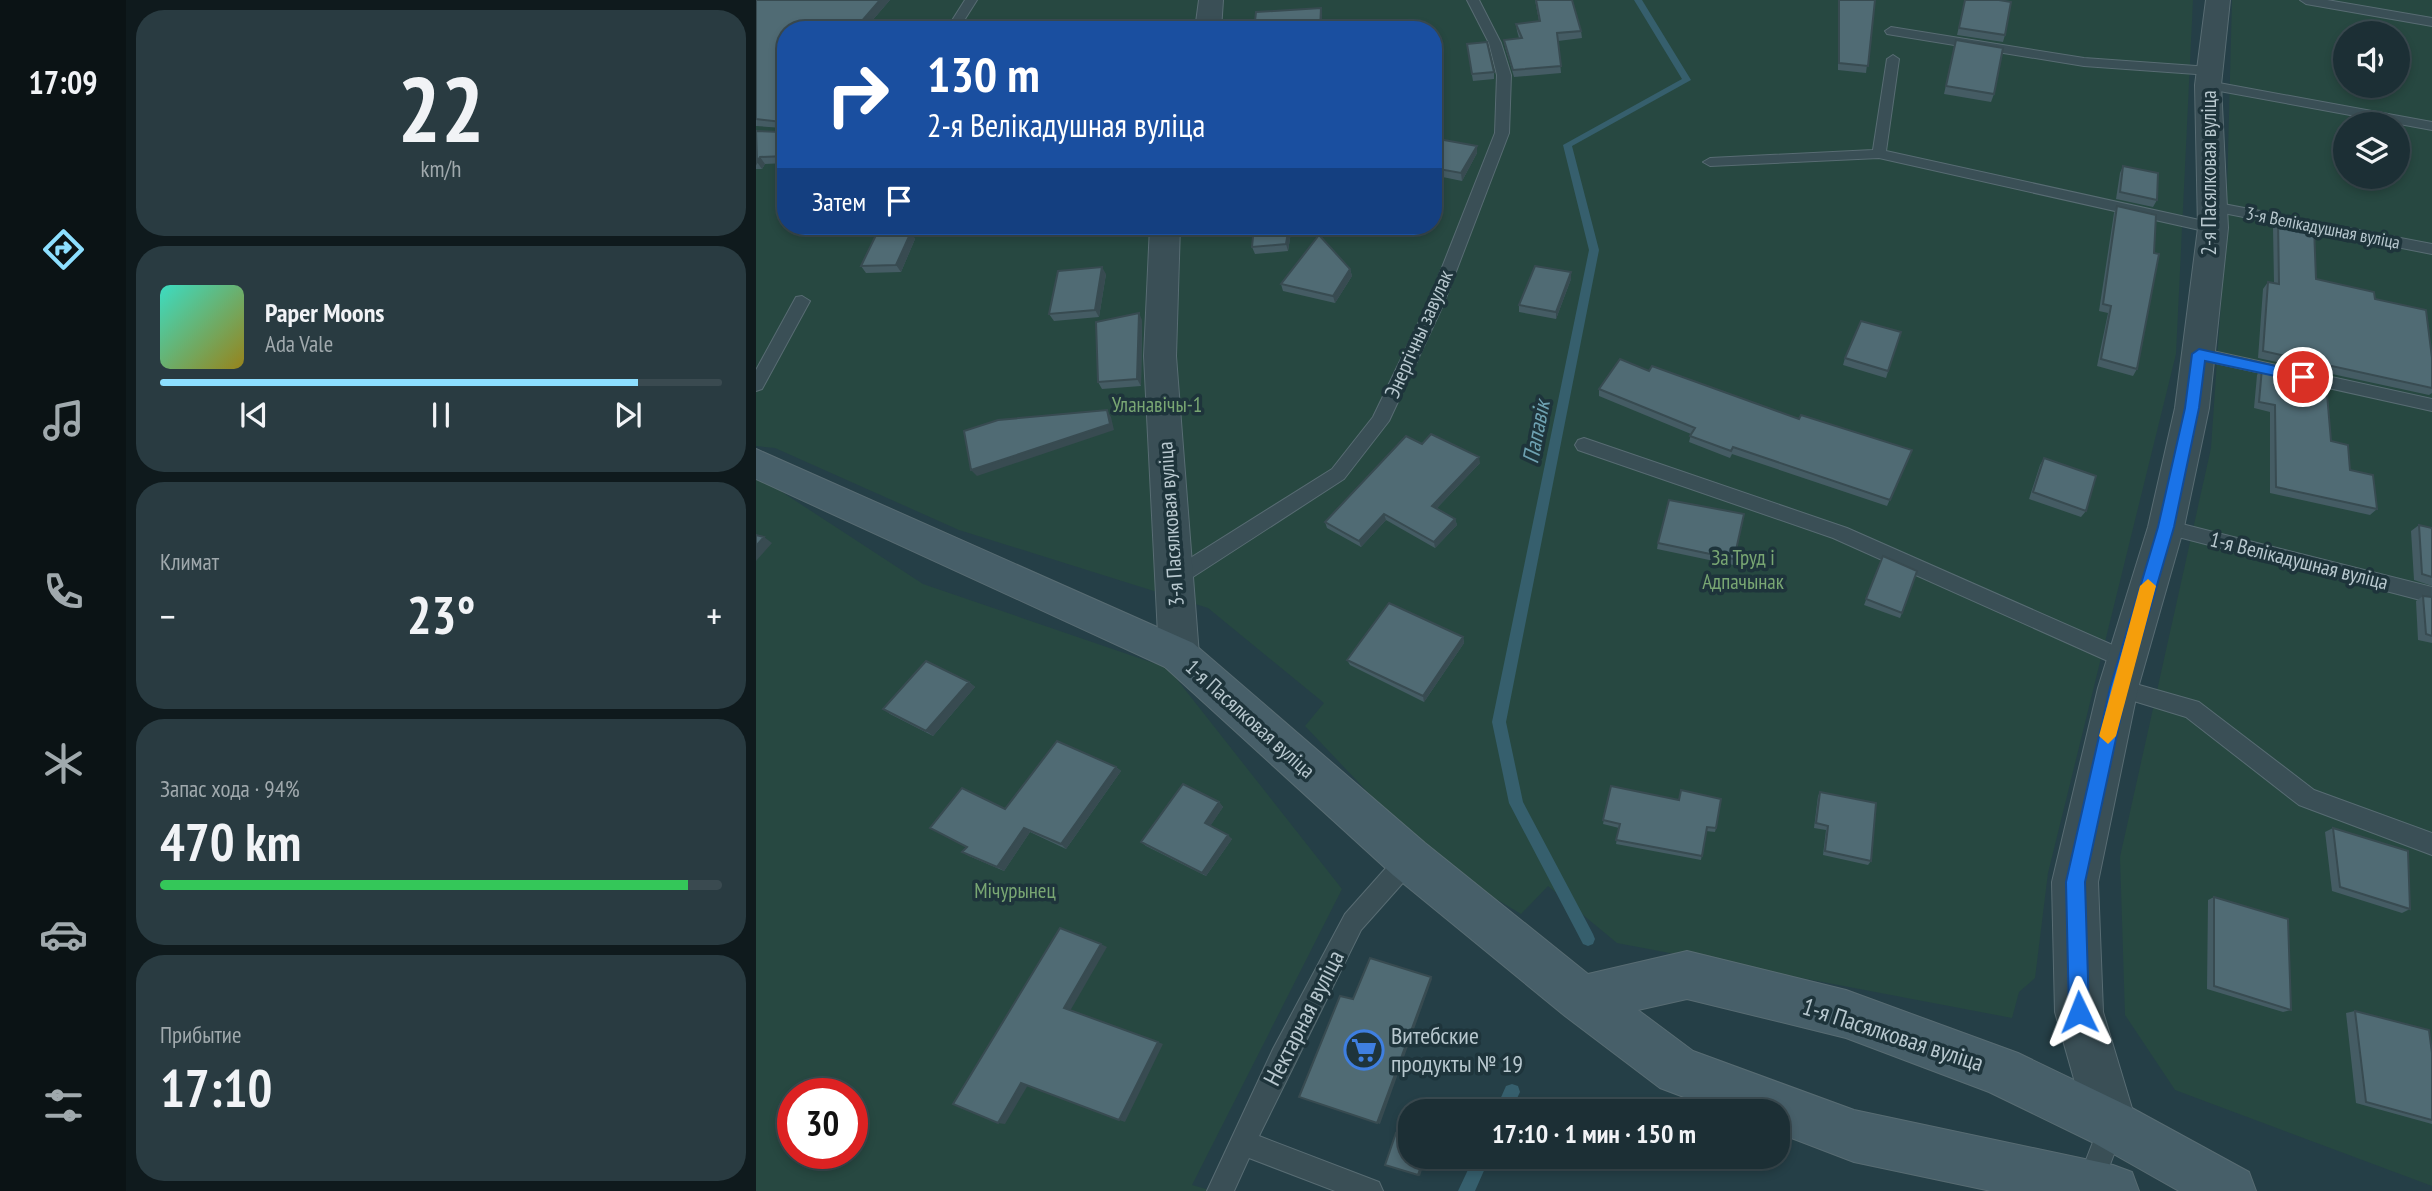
<!DOCTYPE html>
<html lang="ru">
<head>
<meta charset="utf-8">
<style>
  :root { --surface:#1c2f35; --page:#293b41; --text:#f1f3f6; --muted:#a0a9ad; --line:#3a4a50; --accent:#8ddfff }
  body { margin:0; font-family:"PT Sans Narrow",sans-serif; background:var(--page); color:var(--text); height:100vh; display:flex; flex-direction:column; font-size:26px; white-space:nowrap }
  * { box-sizing:border-box; margin:0 }
  p { font-size:23px; color:var(--muted) }
  .icon { flex:none; width:38px; height:38px; fill:none; stroke:currentColor; stroke-width:2; stroke-linecap:round; stroke-linejoin:round }
  .map { position:relative; flex:1; overflow:hidden }
  .sheet { display:flex; flex-direction:column; gap:10px; padding:10px; background:#0f1a1d; width:630px }
  .sheet>* { flex:none }
  .banner { position:absolute; left:21px; top:21px; width:665px; height:214px; border-radius:28px; box-shadow:0 4px 10px #0003,0 0 0 2px var(--line); background:#1a4fa0; color:#fff; overflow:hidden }
  .fabs { position:absolute; left:1577px; top:21px; display:grid; gap:14px }
  .fabs a { display:grid; place-items:center; width:77px; height:77px; border-radius:50%; background:var(--surface); box-shadow:0 4px 10px #0003,0 0 0 2px var(--line); font-size:35px }
  .speed { position:absolute; left:21px; top:1078px; display:flex; gap:14px; font-size:35px; font-weight:700; text-align:center }
  .speed>* { display:grid; place-content:center; width:91px; height:91px; border-radius:50%; background:var(--surface); box-shadow:0 4px 10px #0003,0 0 0 2px var(--line); line-height:1 }
  .speed .limit { border:10px solid #d22; background:#fff; color:#111 }
  .pin { position:absolute; display:grid; place-items:center; width:60px; height:60px; color:#fff; margin:-30px; border:4px solid #fff; border-radius:50%; box-shadow:0 2px 7px #0007 }
  .me { position:absolute; width:77px; margin:-38px; rotate:358deg; stroke-linejoin:round; filter:drop-shadow(0 0 5px #0008) }
  .turn { display:flex; align-items:center; gap:24px; height:147px; padding:0 35px; font-size:32px }
  .turn .icon { width:91px; height:91px; stroke-width:2.5 }
  .turn b { display:block; font-size:49px; line-height:60px }
  .then { display:flex; align-items:center; height:66px; padding:0 35px; background:#0003; gap:14px; font-size:26px }
  .big { font-size:52px; font-weight:600; line-height:1.1 }
  .sheet .card { flex:1; display:flex; flex-direction:column; justify-content:center; gap:10px; min-width:0; padding:0 24px; border-radius:28px; background:var(--page) }
  .sheet .dial { align-items:center; gap:0 }
  .dial b { font-size:91px; line-height:1 }
  .song { display:flex; align-items:center; gap:21px }
  .cover { width:84px; height:84px; border-radius:10px; background:linear-gradient(135deg,hsl(170 70% 55%),hsl(50 70% 35%)) }
  .played { height:7px; border-radius:4px; background:linear-gradient(90deg,var(--accent) 85%,var(--line) 85%) }
  .keys { display:flex; justify-content:space-around; direction:ltr }
  .heat { display:flex; justify-content:space-between; align-items:center; font-size:38px; direction:ltr }
  .charge { height:10px; border-radius:5px; background:linear-gradient(90deg,#34c759 94%,var(--line) 0) }
  .trip { position:absolute; left:642px; top:1099px; width:392px; height:70px; border-radius:28px; background:var(--surface); box-shadow:0 4px 10px #0003,0 0 0 2px var(--line); font-weight:600; line-height:70px; text-align:center }
  main { display:flex; flex:1; min-height:0 }
  .menu { display:flex; flex-direction:column; width:126px; justify-content:space-around; align-items:center; background:#0b1315; color:var(--muted) }
  .menu .icon { width:49px; height:49px }
  .menu .on { color:var(--accent) }
  .menu b { font-size:32px; color:var(--text) }
  .map>svg:first-child { display:block }
  .green { fill:#274841; fill-rule:evenodd }
  .lines { fill:none; stroke-linecap:round; stroke-linejoin:round }
  .stream { fill:#365f6d; fill-rule:evenodd }
  .lane-casing { stroke:#586c73; stroke-width:2 }
  .street-casing { stroke:#586c73; stroke-width:2 }
  .secondary-casing { stroke:#586c73; stroke-width:2 }
  .lane { fill:#3a4f56; fill-rule:evenodd }
  .street { fill:#3a4f56; fill-rule:evenodd }
  .secondary { fill:#475f69; fill-rule:evenodd }
  .wall { fill:#455c64 }
  .shaded-wall { fill:#384b51 }
  .building { fill:#506b74; stroke:#384b51; stroke-width:2 }
  .route { fill:#1a73e8; stroke:#114b97; stroke-width:2 }
  .slow { fill:#f59e0b }
  .labels { text-anchor:middle; stroke-width:7; stroke-linejoin:round; paint-order:stroke }
  .far-street-label { font-size:18px; fill:#b8c8cf; stroke:#1e343b }
  .street-label { font-size:21px; fill:#b8c8cf; stroke:#1e343b }
  .park-label { font-size:21px; fill:#79a773; stroke:#1e343b }
  .water-label { font-size:23px; font-style:italic; fill:#6ea1b1; stroke:#1e343b }
  .near-street-label { font-size:24px; fill:#b8c8cf; stroke:#1e343b }
  .near-poi-label { font-size:24px; fill:#b8c8cf; stroke:#1e343b; text-anchor:start }
</style>
</head>
<body>
<main>
<nav class="menu">
<b>17:09</b>
<svg class="icon on" aria-label="directions" viewBox="0 0 24 24"><path d="M12 3l9 9-9 9-9-9zM9 14v-3h6M13 9l2 2-2 2"/></svg>
<svg class="icon" aria-label="music" viewBox="0 0 24 24"><path d="M9 18V5l10-2v13"/><circle cx="6" cy="18" r="3"/><circle cx="16" cy="16" r="3"/></svg>
<svg class="icon" aria-label="phone" viewBox="0 0 24 24"><path d="M5 4h4l2 5-3 2q2 4 5 5l2-3 5 2v4C11 20 4 13 5 4z"/></svg>
<svg class="icon" aria-label="climate" viewBox="0 0 24 24"><path d="M12 3v18M4 7l16 10M4 17L20 7"/></svg>
<svg class="icon" aria-label="car" viewBox="0 0 24 24"><path d="M5 17H2v-5l4-1 3-4h7l3 4 3 1v5h-3M9 17h6M6 11h13"/><circle cx="7" cy="17" r="2"/><circle cx="17" cy="17" r="2"/></svg>
<svg class="icon" aria-label="filters" viewBox="0 0 24 24"><path d="M4 7h16M4 17h16"/><circle cx="9" cy="7" r="2"/><circle cx="15" cy="17" r="2"/></svg>
</nav>
<section class="sheet">
<div class="card dial"><b>22</b><p>km/h</p></div>
<div class="card">
<div class="song"><i class="cover"></i><div><b>Paper Moons</b><p>Ada Vale</p></div></div>
<div class="played"></div>
<div class="keys"><svg class="icon" aria-label="previous" viewBox="0 0 24 24"><path d="M18 5L8 12l10 7zM5 5v14"/></svg><svg class="icon" aria-label="pause" viewBox="0 0 24 24"><path d="M8 5v14M16 5v14"/></svg><svg class="icon" aria-label="next" viewBox="0 0 24 24"><path d="M6 5l10 7-10 7zM19 5v14"/></svg></div>
</div>
<div class="card"><p>Климат</p>
<div class="heat"><a>−</a><b class="big">23°</b><a>+</a></div>
</div>
<div class="card"><p>Запас хода · 94%</p><b class="big">470 km</b><div class="charge"></div></div>
<div class="card"><p>Прибытие</p><b class="big">17:10</b></div>
</section>
<div class="map">
<svg width="1676" height="1191" viewBox="0 0 1676 1191">
  <rect width="100%" height="100%" fill="#253f47"/>
  <!-- green -->
  <path class="green" d="M0,0H1437L1420,354L1292,873L1279,978L1263,992L1256,1018L861,943L792,886L765,914L677,861L549,726L568,703L452,608L203,530L19,448L0,446ZM30,30H677V226H30Z
    M1476,0H1676V1186L1419,1090L1369,1015L1364,857L1455,448L1470,230ZM1589,33H1642V86H1589ZM1589,124H1642V177H1589Z
    M0,475L167,584L412,668L586,889L436,1185L457,1191H0ZM37,1094H96V1153H37Z"/>
  <g class="lines">
    <!-- stream -->
    <path class="stream" d="M878,0H886L935,80L816,146L843,250L750,722L767,802L837,934L839,939L837,944L832,946L827,944L753,803L736,722L833,250L807,145L926,79Z
      M756,1084L762,1086L764,1092L755,1111H739L750,1086Z
      M718,1157H734L719,1191H702Z"/>
    <!-- lane casing -->
    <g class="lane-casing">
      <path id="lane" d="M209,0H221L202,30H190Z
        M711,0H723L745,43L755,75L753,133L688,303L633,421L588,479L426,584H412L409,578L412,572L576,469L617,417L672,303L739,133L741,75L733,43Z
        M1544,0H1571L1676,18V26L1550,4Z
        M1135,27L1328,58L1454,67L1461,71L1454,75L1328,66L1131,34L1129,31Z
        M1137,55L1143,59L1130,151L1457,223L1464,228L1457,233L1123,158L954,166L947,162L954,158L1117,150L1131,59Z
        M1452,81L1676,122V130L1447,88L1445,85Z
        M1457,202L1676,244V254L1452,210V204Z
        M46,296L54,301L6,389L0,391V370L40,297Z
        M1443,348L1676,399V411L1437,358V350Z
        M828,438L1091,528L1377,654L1380,660L1377,666L1370,669L1363,666L1077,538L822,450L819,445L822,440Z
        M1410,520L1676,587V603L1403,532L1401,527L1403,522Z
        M1362,679L1443,702L1558,790L1676,833V855L1543,805L1430,717L1355,694L1352,688L1355,682Z
        M653,848L661,851L664,859L661,867L605,930L503,1136L623,1182L627,1191H579L493,1158L478,1191H451L517,1049L589,914L645,851Z
        M1356,1112L1365,1116L1369,1125L1344,1191H1318L1347,1116Z"/>
    </g>
    <!-- street casing -->
    <g class="street-casing">
      <path id="street" d="M443,0H467L465,30H439Z
        M1450,0H1474L1465,85L1472,228L1453,408L1428,527L1382,688L1342,882L1347,1012L1381,1125L1374,1143L1356,1150L1338,1143L1331,1125L1299,1012L1296,882L1342,688L1392,527L1419,408L1442,228L1439,85Z
        M394,226H424L420,356L443,655L437,667L423,673L409,667L403,655L388,356Z"/>
    </g>
    <!-- secondary casing -->
    <g class="secondary-casing">
      <path id="secondary" d="M0,449L437,643L669,843L832,974L931,951L1090,990L1262,1053L1374,1107L1493,1172L1500,1191H1423L1338,1143L1233,1092L1090,1038L931,999L882,1010L937,1051L1098,1110L1357,1165L1376,1172L1383,1191H1235L1098,1162L1022,1133V1111H965L904,1088L809,1016L637,875L409,667L0,479Z"/>
    </g>
    <!-- lane -->
    <use href="#lane" class="lane"/>
    <!-- street -->
    <use href="#street" class="street"/>
    <!-- secondary -->
    <use href="#secondary" class="secondary"/>
  </g>
  <!-- wall -->
  <path class="wall" d="M0,0H134L108,30H30V163L9,164L6,169H0V131L25,132L26,128L0,126Z
    M779,0H816L825,31L826,38L802,41L805,73L758,77L749,47L748,40L763,38L761,31L760,24L783,21Z
    M1082,0H1119L1110,73L1082,70Z
    M1209,0L1249,35L1247,42L1201,35Z
    M1200,40L1238,94L1235,102L1188,94Z
    M712,51L738,72V79L717,81Z
    M677,138L721,153L706,181L677,175Z
    M1367,166L1401,200L1397,207L1360,199L1364,173Z
    M1361,206L1381,369L1377,376L1341,366L1352,313L1343,311L1358,213Z
    M1522,220L1560,279L1619,299L1676,358V393L1673,395L1502,358L1507,289L1512,282L1518,283L1517,227Z
    M536,226L532,251L499,254L496,247Z
    M155,232L159,239L145,272L110,273L105,266Z
    M594,269L596,276L579,303L527,291L525,284Z
    M350,274L343,317L298,321L293,314Z
    M815,279L800,319L763,312V305Z
    M386,320L385,386L346,389L342,382Z
    M1145,332L1130,378L1087,365L1089,358Z
    M1506,368L1575,441L1621,509L1614,515L1514,493V412L1498,408L1501,375Z
    M893,371L1043,419L1156,450L1131,506L976,454L974,458L933,442L935,434L843,396V389Z
    M666,444L724,463L681,508L699,519L701,525L679,548L630,520L605,547L571,528L569,522Z
    M1288,458L1330,511L1325,517L1273,499L1284,465Z
    M988,514L977,565L901,549L902,543Z
    M1663,525L1676,528V586L1658,580L1655,531Z
    M1127,556L1146,613L1144,618L1108,605Z
    M1667,596L1676,597V643L1662,640L1660,601Z
    M707,637L708,643L668,702L594,665L591,660Z
    M213,682L219,687L177,736L134,714L127,709Z
    M360,767L365,771L310,849L274,832L248,871L213,856L206,852L210,847L174,828L249,809Z
    M855,786L960,828L959,832L950,831L945,860L860,844L863,828L847,824Z
    M1064,792L1115,861L1112,865L1067,855L1070,830L1058,828L1062,796Z
    M463,802L467,807L454,826L476,839L450,876L390,846L385,842Z
    M1577,828L1654,909L1646,913L1576,891L1569,832Z
    M1458,897L1535,1010L1527,1012L1451,989L1452,900Z
    M1599,1011L1676,1053V1124L1600,1103L1590,1013Z"/>
  <!-- shaded-wall -->
  <path class="shaded-wall" d="M124,0H134L108,30H98Z
    M565,8L566,15V30H564Z
    M721,146V153L706,181L705,173Z
    M4,157L9,164L6,169L1,162Z
    M533,226H536L532,251L530,244Z
    M155,232L159,239L145,272L140,265Z
    M346,267L350,274L343,317L339,310Z
    M594,269L596,276L579,303L577,296Z
    M815,272V279L800,319V312Z
    M383,313L386,320L385,386L381,379Z
    M351,410L355,417L358,430L221,476L215,470Z
    M723,457L724,463L677,512L676,506Z
    M628,514L630,520L605,547L603,541Z
    M699,519L701,525L679,548L678,542Z
    M8,537L16,543L0,561V546Z
    M707,637L708,643L668,702L667,696Z
    M213,682L219,687L177,736L170,731Z
    M360,767L365,771L310,849L305,844Z
    M463,802L467,807L453,828L449,823Z
    M268,828L274,832L248,871L241,867Z
    M472,835L476,839L450,876L446,873Z
    M345,944L351,947L314,1011L308,1008Z
    M675,977L676,979L624,1124L621,1123Z
    M402,1042L407,1044L369,1122L363,1120Z
    M265,1083L272,1085L249,1124L242,1123Z
    M668,1157H670L664,1176L662,1175Z"/>
  <!-- building -->
  <path class="building" d="M0,0H124L98,30H30V156L4,157L1,162L0,131L25,132L27,122L0,119Z
    M780,0H816L825,31L801,33L805,66L757,70L748,40L766,38L760,24L784,21Z
    M1083,0H1119L1112,66L1083,63Z
    M1209,0H1243L1255,2L1249,35L1203,28Z
    M565,8L564,30H498L500,12Z
    M1200,40L1247,48L1238,94L1190,86Z
    M731,42L738,72L716,74L711,44Z
    M677,138L721,146L705,173L677,168Z
    M1367,166L1402,173L1401,200L1364,192Z
    M1361,206L1400,215L1398,253L1403,254L1381,369L1345,359L1355,306L1347,304Z
    M1522,220L1558,227L1560,279L1618,292L1619,299L1670,310L1676,358V388L1507,351L1512,282L1523,284Z
    M498,226H533L530,244L496,247Z
    M155,232L140,265L105,266L121,233Z
    M563,235L594,269L577,296L525,284Z
    M779,266L815,272L800,312L763,305Z
    M346,267L339,310L293,314L302,271Z
    M383,313L381,379L342,382L340,322Z
    M1105,321L1145,332L1132,371L1089,358Z
    M864,359L893,371L896,366L1043,419L1045,415L1156,450L1134,500L977,447L975,451L934,436L939,428L843,389Z
    M1506,368L1570,382L1575,441L1592,445L1594,470L1617,475L1621,509L1520,487L1519,405L1503,402Z
    M351,410L354,424L215,470L208,431L242,420Z
    M675,434L723,457L676,506L699,519L678,542L628,514L603,541L569,522L650,436L666,444Z
    M1288,458L1340,476L1330,511L1277,492Z
    M913,500L988,514L978,559L902,543Z
    M1663,525L1676,528V577L1666,574Z
    M0,535L8,537L0,546Z
    M1127,556L1161,571L1146,613L1110,599Z
    M1667,596L1676,597V636L1670,634Z
    M633,603L707,637L667,696L591,660Z
    M170,661L213,682L170,731L127,709Z
    M301,741L360,767L305,844L268,828L241,867L206,852L211,847L174,828L206,788L249,809Z
    M427,784L463,802L449,823L472,835L446,873L385,842Z
    M855,786L923,800L925,790L965,799L960,828L951,827L946,856L860,840L864,824L847,820Z
    M1064,792L1120,803L1115,861L1069,851L1072,826L1060,823Z
    M1577,828L1652,851L1654,909L1584,887Z
    M1458,897L1532,919L1535,1010L1458,986Z
    M304,928L345,944L308,1008L402,1042L363,1120L265,1083L242,1123L197,1104Z
    M614,958L675,977L621,1123L543,1097L584,996L597,999Z
    M1599,1011L1673,1030L1676,1053V1120L1610,1102Z
    M640,1133L654,1138V1157H668L662,1175L629,1165Z"/>
  <!-- route -->
  <path class="route" d="M1443,349L1547,372L1554,377L1547,382L1449,361L1443,408L1418,527L1371,688L1329,882L1333,1012L1330,1019L1323,1022L1316,1019L1313,1012L1310,882L1354,688L1402,527L1429,408L1436,354Z"/>
  <!-- slow -->
  <path class="slow" d="M1392,579L1400,586L1360,736L1352,744L1343,736L1384,586Z"/>
  <!-- icons -->
  <defs>
    <g id="supermarket-ring" transform="scale(2.0125)"><circle r="9.5" fill="#1e343b" stroke="#3f7fe0" stroke-width="1.5"/><path d="M-6-5.5h2.5l.6 2H6L4.5 2H-2.5L-4.4-4H-6ZM-1.5 3.2a1.3 1.3 0 1 0 .1 0ZM3 3.2a1.3 1.3 0 1 0 .1 0Z" fill="#3f7fe0"/></g>
  </defs>
  <g fill-rule="evenodd">
    <use href="#supermarket-ring" x="608" y="1050"/>
  </g>
  <g class="labels">
    <!-- far-street labels -->
    <g class="far-street-label">
      <text transform="translate(1567 228) rotate(11)" y="6">3-я Велікадушная вуліца</text>
    </g>
    <!-- street labels -->
    <g class="street-label">
      <text transform="translate(1453 173) rotate(-90)" y="7">2-я Пасялковая вуліца</text>
      <text transform="translate(663 334) rotate(-66)" y="7">Энергічны завулак</text>
      <text transform="translate(415 524) rotate(-94)" y="7">3-я Пасялковая вуліца</text>
      <text transform="translate(1543 561) rotate(14)" y="7">1-я Велікадушная вуліца</text>
      <text transform="translate(494 719) rotate(42)" y="7">1-я Пасялковая вуліца</text>
    </g>
    <!-- park labels -->
    <g class="park-label">
      <text x="401" y="412">Уланавічы-1</text>
      <text x="987" y="565">За Труд і<tspan x="987" dy="24">Адпачынак</tspan></text>
      <text x="259" y="898">Мічурынец</text>
    </g>
    <!-- water labels -->
    <g class="water-label">
      <text transform="translate(780 432) rotate(-79)" y="8">Папавік</text>
    </g>
    <!-- near-street labels -->
    <g class="near-street-label">
      <text transform="translate(548 1018) rotate(-63)" y="8">Нектарная вуліца</text>
      <text transform="translate(1137 1035) rotate(18)" y="8">1-я Пасялковая вуліца</text>
    </g>
    <!-- near-poi labels -->
    <g class="near-poi-label">
      <text x="635" y="1044">Витебские<tspan x="635" dy="28">продукты № 19</tspan></text>
    </g>
  </g>
</svg>
<div class="fabs">
<a><svg class="icon" aria-label="sound" viewBox="0 0 24 24"><path d="M4 9h4l5-4v14l-5-4H4zM17 9q2 3 0 6"/></svg></a>
<a><svg class="icon" aria-label="layers" viewBox="0 0 24 24"><path d="M12 4l9 5-9 5-9-5zM3 14l9 5 9-5"/></svg></a>
</div>
<div class="speed"><div class="limit">30</div></div>
<div class="pin" style="left:1547px;top:377px;background:#d93025"><svg class="icon" aria-label="arrive" viewBox="0 0 24 24"><path d="M6 21V4h12l-3 4 3 4H6"/></svg></div>
<svg class="me" style="left:1323px;top:1012px" viewBox="-20 -20 40 40"><path d="M0-17L14 15 0 8-14 15z" fill="#1a73e8" stroke="#fff" stroke-width="4"/></svg>
<div class="trip">17:10 · 1 мин · 150 m</div>
<div class="banner">
<div class="turn"><svg class="icon" aria-label="right" viewBox="0 0 24 24"><path d="M7 20v-9h11M14 6l5 5-5 5"/></svg><div><b>130 m</b>2-я Велікадушная вуліца</div></div>
<div class="then">Затем<svg class="icon" aria-label="arrive" viewBox="0 0 24 24"><path d="M6 21V4h12l-3 4 3 4H6"/></svg></div>
</div>
</div>
</main>
</body>
</html>
